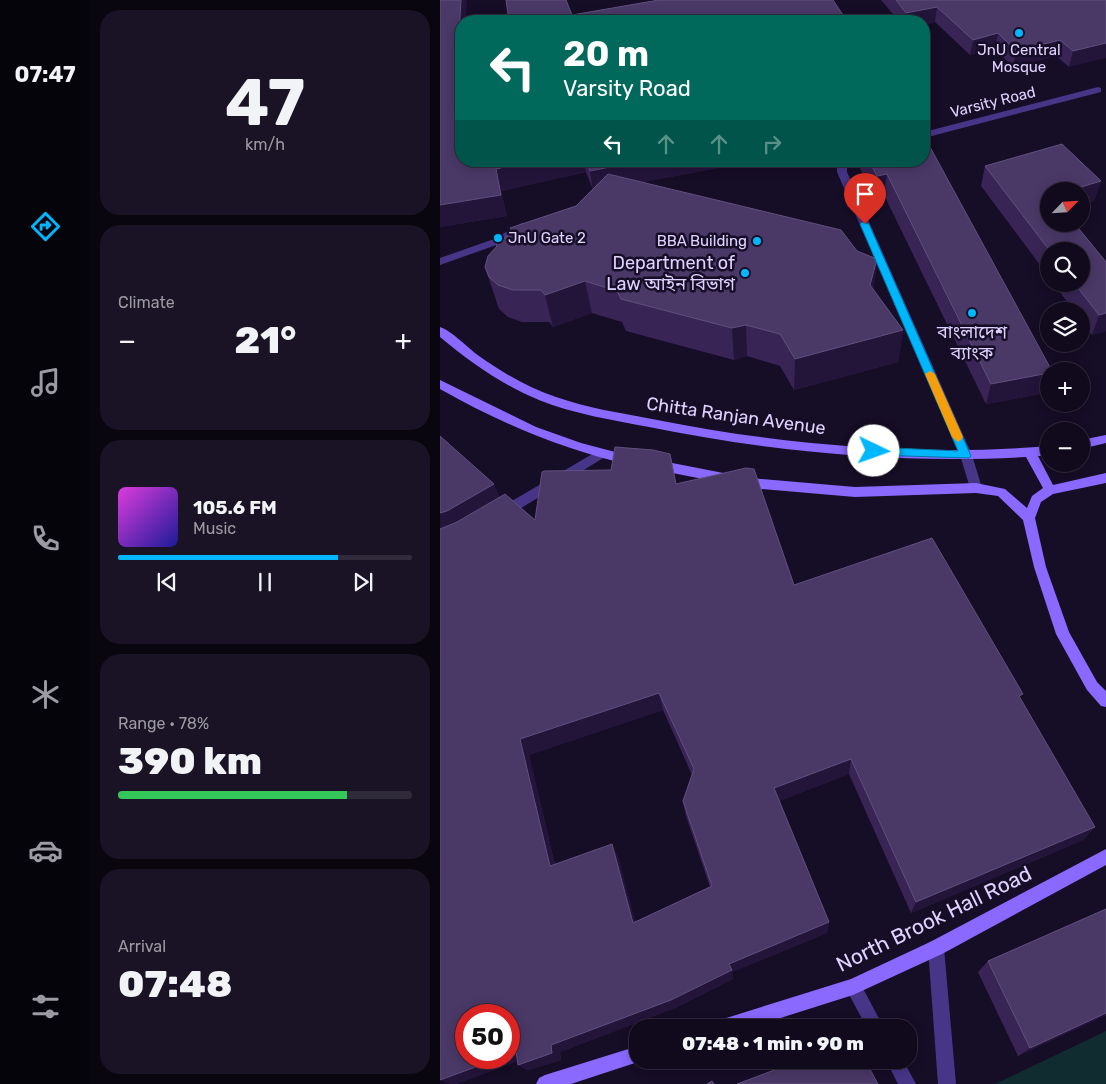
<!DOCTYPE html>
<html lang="en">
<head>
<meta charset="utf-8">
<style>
  :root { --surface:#100a1c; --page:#191325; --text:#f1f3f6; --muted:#9c9aa3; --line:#302b3b; --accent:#00b6fd }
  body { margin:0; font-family:Rubik,"Noto Sans Bengali",sans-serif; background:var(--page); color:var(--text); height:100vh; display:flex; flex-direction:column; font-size:19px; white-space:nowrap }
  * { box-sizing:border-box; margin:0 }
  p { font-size:16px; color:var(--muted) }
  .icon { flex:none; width:28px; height:28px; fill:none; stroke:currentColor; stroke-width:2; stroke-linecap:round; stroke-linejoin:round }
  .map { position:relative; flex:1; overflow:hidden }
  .sheet { display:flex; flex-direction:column; gap:10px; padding:10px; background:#09060f; width:350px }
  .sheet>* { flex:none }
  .top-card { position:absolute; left:15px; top:15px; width:475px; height:152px; border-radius:20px; box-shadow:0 2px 12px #0003,0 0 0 1px var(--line); background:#00695c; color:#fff; overflow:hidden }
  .needle { width:32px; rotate:65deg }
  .controls { position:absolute; left:600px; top:182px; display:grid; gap:10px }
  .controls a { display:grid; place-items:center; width:50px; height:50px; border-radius:50%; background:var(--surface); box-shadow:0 2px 12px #0003,0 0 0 1px var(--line); font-size:25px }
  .speed { position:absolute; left:15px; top:1004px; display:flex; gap:10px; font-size:25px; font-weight:700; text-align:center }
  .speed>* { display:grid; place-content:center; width:65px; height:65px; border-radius:50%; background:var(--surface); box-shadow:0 2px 12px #0003,0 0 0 1px var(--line); line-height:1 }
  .speed .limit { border:8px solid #d22; background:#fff; color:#111 }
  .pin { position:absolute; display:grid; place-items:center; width:42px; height:42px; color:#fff; margin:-51px -21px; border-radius:50% 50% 50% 0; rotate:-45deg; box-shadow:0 0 5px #0007 }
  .pin .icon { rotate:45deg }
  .me { position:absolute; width:55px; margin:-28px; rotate:93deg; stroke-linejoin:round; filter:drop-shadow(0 0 4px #0008) }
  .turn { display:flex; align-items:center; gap:18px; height:105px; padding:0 25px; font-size:22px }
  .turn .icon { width:65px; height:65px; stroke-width:2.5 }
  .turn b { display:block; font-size:35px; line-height:42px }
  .lanes { display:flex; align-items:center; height:48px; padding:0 25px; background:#0003; justify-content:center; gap:25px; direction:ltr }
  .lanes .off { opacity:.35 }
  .big { font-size:38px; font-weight:800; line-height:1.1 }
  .sheet .widget { flex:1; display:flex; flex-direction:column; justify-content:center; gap:8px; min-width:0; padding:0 18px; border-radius:20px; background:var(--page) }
  .sheet .dial { align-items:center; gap:0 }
  .dial b { font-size:65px; line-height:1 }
  .song { display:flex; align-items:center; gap:15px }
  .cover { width:60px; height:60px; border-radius:8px; background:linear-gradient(135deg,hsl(300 70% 55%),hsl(240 70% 35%)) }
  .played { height:5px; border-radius:2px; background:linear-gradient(90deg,var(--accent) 75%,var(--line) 75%) }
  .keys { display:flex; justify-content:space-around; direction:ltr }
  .heat { display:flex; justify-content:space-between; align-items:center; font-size:28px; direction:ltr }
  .charge { height:8px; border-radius:4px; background:linear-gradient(90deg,#34c759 78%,var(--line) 0) }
  .trip { position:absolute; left:189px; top:1019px; width:288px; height:50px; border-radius:20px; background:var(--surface); box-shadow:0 2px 12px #0003,0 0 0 1px var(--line); font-weight:800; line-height:50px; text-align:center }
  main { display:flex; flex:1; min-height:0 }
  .dock { display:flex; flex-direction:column; width:90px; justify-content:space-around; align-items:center; background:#06040b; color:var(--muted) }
  .dock .icon { width:35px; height:35px }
  .dock .current { color:var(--accent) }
  .dock b { font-size:22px; color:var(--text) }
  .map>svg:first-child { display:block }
  .green { fill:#102c31 }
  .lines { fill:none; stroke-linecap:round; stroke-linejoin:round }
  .lane { fill:#473588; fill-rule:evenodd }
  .street { fill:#473588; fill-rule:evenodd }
  .secondary { fill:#8969ff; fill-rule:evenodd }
  .wall { fill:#382555; fill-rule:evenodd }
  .shaded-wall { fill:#23143a }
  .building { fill:#4a3867; stroke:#61507f; fill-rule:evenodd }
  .route { fill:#00b6fd; stroke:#0076a4 }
  .slow { fill:#f59e0b }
  .poi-dot { fill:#00b6fd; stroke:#160d26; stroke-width:2 }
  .labels { text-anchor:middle; stroke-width:5; stroke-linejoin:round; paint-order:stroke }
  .far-poi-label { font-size:15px; fill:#e0d2ff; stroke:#160d26 }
  .far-street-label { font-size:15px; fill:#e0d2ff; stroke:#160d26 }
  .poi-label { font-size:18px; fill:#e0d2ff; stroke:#160d26; text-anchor:end }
  .street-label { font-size:18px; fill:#e0d2ff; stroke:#160d26 }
  .near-street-label { font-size:21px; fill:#e0d2ff; stroke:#160d26 }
</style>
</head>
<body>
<main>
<nav class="dock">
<b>07:47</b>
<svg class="icon current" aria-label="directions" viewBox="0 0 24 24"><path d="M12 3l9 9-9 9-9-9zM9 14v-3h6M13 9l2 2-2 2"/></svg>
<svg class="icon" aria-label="music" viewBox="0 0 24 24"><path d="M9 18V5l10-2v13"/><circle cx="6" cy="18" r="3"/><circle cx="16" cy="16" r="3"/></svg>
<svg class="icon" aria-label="phone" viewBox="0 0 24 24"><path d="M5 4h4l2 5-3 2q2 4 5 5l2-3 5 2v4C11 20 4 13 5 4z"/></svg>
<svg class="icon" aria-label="climate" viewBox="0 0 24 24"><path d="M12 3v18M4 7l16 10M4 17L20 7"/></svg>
<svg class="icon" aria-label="car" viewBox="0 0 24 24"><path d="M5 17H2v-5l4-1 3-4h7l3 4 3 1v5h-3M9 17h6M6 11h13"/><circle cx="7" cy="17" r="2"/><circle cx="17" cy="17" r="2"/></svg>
<svg class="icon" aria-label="filters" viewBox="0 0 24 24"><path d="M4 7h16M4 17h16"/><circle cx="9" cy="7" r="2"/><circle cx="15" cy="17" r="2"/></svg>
</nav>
<section class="sheet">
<div class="widget dial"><b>47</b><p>km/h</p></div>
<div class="widget"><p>Climate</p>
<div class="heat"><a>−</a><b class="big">21°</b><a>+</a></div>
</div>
<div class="widget">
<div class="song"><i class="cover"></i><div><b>105.6 FM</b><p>Music</p></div></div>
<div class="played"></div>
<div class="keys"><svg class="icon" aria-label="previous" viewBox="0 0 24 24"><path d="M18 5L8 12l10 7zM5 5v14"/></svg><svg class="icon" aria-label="pause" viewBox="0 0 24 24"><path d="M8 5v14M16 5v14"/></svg><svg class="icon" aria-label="next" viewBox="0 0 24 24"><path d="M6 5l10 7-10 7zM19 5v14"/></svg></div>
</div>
<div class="widget"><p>Range · 78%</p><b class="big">390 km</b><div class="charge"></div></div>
<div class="widget"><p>Arrival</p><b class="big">07:48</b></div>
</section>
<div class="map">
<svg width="666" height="1084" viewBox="0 0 666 1084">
  <rect width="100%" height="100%" fill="#160d26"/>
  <!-- green -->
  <path class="green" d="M666,1031V1084H555Z"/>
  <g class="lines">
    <!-- lane -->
    <path class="lane" d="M658,87L661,88V92L484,138V132Z
      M397,161H407V172L532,455L542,488L540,491H532L530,488L520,455L397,172Z
      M82,223L85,224V228L62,243L0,265V258L54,239Z
      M161,449L167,454L165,457L68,516H60L58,512L60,508Z"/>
    <!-- street -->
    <path class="street" d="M496,940L502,942L504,948L516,1084H498L488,948L490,942Z
      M413,979L419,981L444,1028H427L405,987L407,981Z
      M446,1060H463L476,1084H458Z"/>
    <!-- secondary -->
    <path class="secondary" d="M0,327C12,331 29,349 39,356C63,373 89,388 116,397C147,408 181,413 212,419C341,445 478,457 609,446V456H598L613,485L666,473V483L613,494L601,502L595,518L606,567L629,632L657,682L666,691V707L661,706L647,690L616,634L594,567L583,520L558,496L536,493L415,497L309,488L217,470L211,465L217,460L309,478L415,487L536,483L565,489L587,508L592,496L603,488L586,457C461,464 332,452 209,427C172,420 134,414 99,400C62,385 30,362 0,337Z
      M0,380L96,427L141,443L194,457L196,460L190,465C122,449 60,423 0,389Z
      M666,435V443L641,449V440Z
      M666,849V865L502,954L413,995L309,1028H272L274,1022L280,1020L411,979L490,942Z
      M198,1046V1060H204L198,1062L131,1084H96L99,1078L105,1075Z"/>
  </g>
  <!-- wall -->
  <path class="wall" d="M441,0H666L629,67L616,56L573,67L555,49L530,55L495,22L484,25V21H459Z
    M21,21V161H299V164L203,182L434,290L463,330L458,362L354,390L340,366L307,356L294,360L186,331L182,322L152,313L113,327L109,322H82L68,317L59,309L45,267L71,234L70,228L136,206L153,190L146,172L61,191L67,216L0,227Z
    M622,144L661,181L654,201L641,205V191H609V224H635L666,262V331L652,335L641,320V311H634L614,284H641V251H609V277L541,186L545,166Z
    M416,161H484L606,393L546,404L444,195L435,197Z
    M54,484L59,497L95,520L236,484L354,585L581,700L655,827L643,840L471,913L409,774L339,801L389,922L387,933L292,972L293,979L235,1008L120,1052L121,1060L88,1070L78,1065L77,1061L16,1084H10ZM223,710L252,775L243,801L246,816L270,887L195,922L178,857L115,865L89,755Z
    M666,909V1015L578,1056L538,972L548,961Z"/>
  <!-- shaded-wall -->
  <path class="shaded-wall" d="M21,0H27L26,21H21V148L14,119Z
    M497,7L495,22L484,25V21H465L466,13Z
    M558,33L555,49L530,55L533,40Z
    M620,40L616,56L573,67L576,51Z
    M666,43V58L629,67L633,51Z
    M92,161H144L146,172L61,191L67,216L0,227V205L56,169Z
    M200,161H299V164L153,192L150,171Z
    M447,174L444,195L435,197L437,176Z
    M661,181L654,201L641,205V191H628Z
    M437,259L434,291L430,285Z
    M145,281L152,313L113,327L105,295Z
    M666,313V331L652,335L659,315Z
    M306,325L307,356L294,360L292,328Z
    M463,330L458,362L354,390L355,359Z
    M609,373V383L606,393L546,404L551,384Z
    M54,484L62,504L0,538V513Z
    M219,693L223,710L89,755L118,879L110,866L80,739Z
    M411,759L409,774L334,803V788Z
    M655,827L643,840L471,913L476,902Z
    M172,844L178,857L198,934L193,923Z
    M389,922L387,933L292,972L293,979L235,1008L120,1052L121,1060L88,1070L78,1065L111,1045L289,964Z
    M666,1013V1015L578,1056L590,1048Z
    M76,1051L86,1058L16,1084H10L0,1080L60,1058H69V1054Z"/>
  <!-- building -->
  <path class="building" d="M0,0H21L14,119L21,118L20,143H21V161H92L56,169L61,195L0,205Z
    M66,0H126L132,15L219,0H393L407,21H69Z
    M456,0H666V43L633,51L620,40L576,51L558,33L533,40L497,7L466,13Z
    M484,136L612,371H609V373L551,384L447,174L437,176L429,161H484Z
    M622,144L661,181L628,191H609V224H635L666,262V313L659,315L635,284H641V251H610L545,166Z
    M146,161H200L150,171Z
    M168,174L401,230L417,251L437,259L430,285L463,330L355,359L340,334L306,325L292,328L181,299L177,291L145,281L105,295L101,290H73L58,285L49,277L45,267L48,256L57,246L56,243L73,233L70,228L136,206Z
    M0,436L54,484L7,511L0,513Z
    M175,447L213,450L230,454L236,484L306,468L314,469L354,585L492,538L583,694L579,696L655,827L476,902L411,759L334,788L389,922L289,964L292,970L231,1000L111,1045L112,1053L78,1065L76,1051L69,1054V1015H26V1058H60L0,1080V529L17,522L65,494L95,520L102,472L104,471L171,470ZM219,693L254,769L243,801L272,886L193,923L172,844L110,866L80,739Z
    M666,909V1013L590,1048L548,961Z
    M361,1060H425L438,1084H297Z
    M272,1081L274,1084H267Z"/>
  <!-- route -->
  <path class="route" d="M422,222L429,224L531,456L529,458L434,455L429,451L434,447L518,451L420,224Z"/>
  <!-- slow -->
  <path class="slow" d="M490,371L495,374L523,437L521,440L518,442L512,437L485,374Z"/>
  <!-- markers -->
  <g class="poi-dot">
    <circle cx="579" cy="33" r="5"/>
    <circle cx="58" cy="238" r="5"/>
    <circle cx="317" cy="241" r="5"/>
    <circle cx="305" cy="273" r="5"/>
    <circle cx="532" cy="313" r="5"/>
  </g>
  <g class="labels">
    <!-- far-poi labels -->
    <g class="far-poi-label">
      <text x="579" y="55">JnU Central<tspan x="579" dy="17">Mosque</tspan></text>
      <text x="68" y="243" text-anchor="start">JnU Gate 2</text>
      <text x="307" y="246" text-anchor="end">BBA Building</text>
    </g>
    <!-- far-street labels -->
    <g class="far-street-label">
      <text transform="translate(553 102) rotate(-14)" y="5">Varsity Road</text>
    </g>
    <!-- poi labels -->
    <g class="poi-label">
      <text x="295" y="269">Department of<tspan x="295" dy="21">Law আইন বিভাগ</tspan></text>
      <text x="532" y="338" text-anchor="middle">বাংলাদেশ<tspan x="532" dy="21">ব্যাংক</tspan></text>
    </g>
    <!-- street labels -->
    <g class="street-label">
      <text transform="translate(296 416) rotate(8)" y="6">Chitta Ranjan Avenue</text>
    </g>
    <!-- near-street labels -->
    <g class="near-street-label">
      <text transform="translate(494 919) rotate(-26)" y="7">North Brook Hall Road</text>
    </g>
  </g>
</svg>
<div class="controls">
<a><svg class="needle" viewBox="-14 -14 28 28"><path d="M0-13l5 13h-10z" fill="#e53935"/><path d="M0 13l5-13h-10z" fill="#9c9aa3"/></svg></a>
<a><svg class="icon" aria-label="search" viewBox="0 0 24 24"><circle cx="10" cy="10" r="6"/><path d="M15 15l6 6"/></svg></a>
<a><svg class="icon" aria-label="layers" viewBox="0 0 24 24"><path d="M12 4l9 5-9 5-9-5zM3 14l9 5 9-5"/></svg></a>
<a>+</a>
<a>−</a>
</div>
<div class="speed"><div class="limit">50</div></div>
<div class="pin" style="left:425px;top:224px;background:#d93025"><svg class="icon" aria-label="arrive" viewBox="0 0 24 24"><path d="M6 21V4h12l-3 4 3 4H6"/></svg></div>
<svg class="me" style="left:434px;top:451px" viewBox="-20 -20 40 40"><circle r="19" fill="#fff"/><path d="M0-13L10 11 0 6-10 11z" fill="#00b6fd"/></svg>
<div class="trip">07:48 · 1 min · 90 m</div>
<div class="top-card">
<div class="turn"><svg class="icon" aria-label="left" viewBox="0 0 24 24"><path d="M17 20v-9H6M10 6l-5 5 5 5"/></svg><div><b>20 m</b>Varsity Road</div></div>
<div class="lanes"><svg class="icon" aria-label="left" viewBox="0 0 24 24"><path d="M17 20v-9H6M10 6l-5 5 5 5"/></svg><svg class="icon off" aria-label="ahead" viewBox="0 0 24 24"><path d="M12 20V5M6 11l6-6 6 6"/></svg><svg class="icon off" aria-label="ahead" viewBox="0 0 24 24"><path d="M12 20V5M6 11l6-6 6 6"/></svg><svg class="icon off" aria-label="right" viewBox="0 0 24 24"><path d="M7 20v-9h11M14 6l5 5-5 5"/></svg></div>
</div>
</div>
</main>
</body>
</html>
